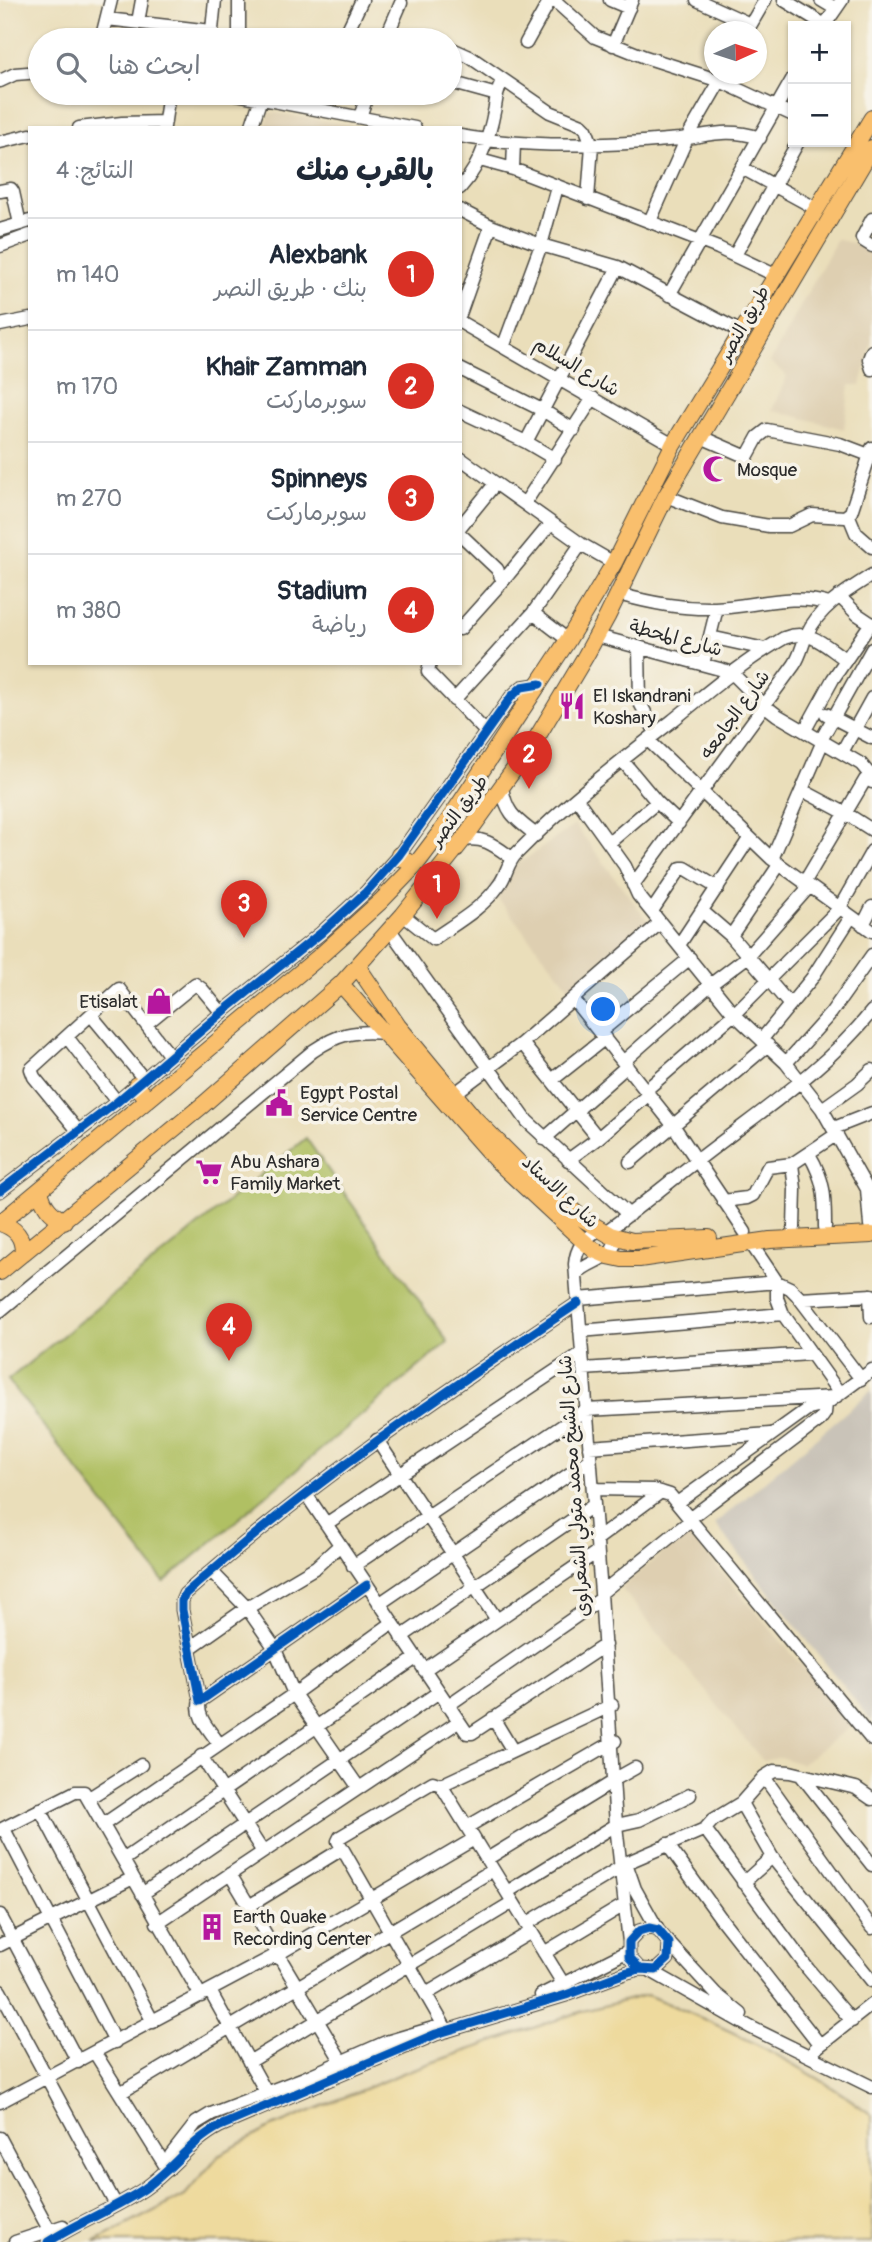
<!DOCTYPE html>
<html lang="ar">
<head>
<meta charset="utf-8">
<style>
	:root { --surface:#fff; --page:#f6f6f7; --text:#1f2937; --muted:#747a83; --line:#e0e1e3; --accent:#d93025 }
	body { margin:0; font-family:Pangolin,"Playpen Sans Arabic",sans-serif; background:var(--page); color:var(--text); direction:rtl }
	.controls { position:absolute; right:21px; top:21px; display:grid; overflow:hidden; border-radius:0px; box-shadow:0 2px 5px #0004 }
	.controls button { width:63px; height:63px; display:grid; place-items:center; padding:0; border:0; border-bottom:2px solid var(--line); background:var(--surface); color:var(--text); font:35px sans-serif }
	.compass { position:absolute; left:704px; top:21px; width:63px; height:63px; border-radius:50%; background:var(--surface); box-shadow:0 2px 5px #0004; rotate:87deg }
	.you { position:absolute; left:604px; top:1010px; width:24px; height:24px; margin:-18px; border:5px solid #fff; border-radius:50%; background:#1a73e8; box-shadow:0 0 0 10px #1a73e833 }
	.badge { display:grid; place-items:center; width:46px; height:46px; border-radius:50%; background:var(--accent); color:#fff; font-size:23px; font-weight:700 }
	.pin { position:absolute; translate:-50% -58px; filter:drop-shadow(0 2px 4px #0008) }
	.pin::after { content:''; position:absolute; top:37px; width:24px; height:21px; background:inherit; clip-path:polygon(0 0,100% 0,50% 100%) }
	.list { margin:0; padding:0; list-style:none }
	h2 { display:flex; justify-content:space-between; align-items:center; height:91px; margin:0; padding:0 28px; font-size:30px }
	h2 small { font-size:23px; font-weight:400; color:var(--muted) }
	.list li { display:grid; grid-template-columns:46px 1fr auto; gap:21px; align-items:center; box-sizing:border-box; height:112px; padding:0 28px; border-top:2px solid var(--line) }
	.list b { display:block; font-size:26px; white-space:nowrap }
	.list p { margin:0; font-size:23px; white-space:nowrap; color:var(--muted) }
	.list em { font-size:23px; font-style:normal; color:var(--muted) }
	.icon { flex:none; width:38px; height:38px; fill:none; stroke:currentColor; stroke-width:2; stroke-linecap:round; stroke-linejoin:round }
	.map { position:relative; flex:none; width:872px; height:2242px; overflow:hidden; direction:ltr }
	.search { position:absolute; background:var(--surface); box-shadow:0 2px 5px #0004; left:28px; top:28px; width:434px; height:77px; display:flex; align-items:center; gap:18px; box-sizing:border-box; padding:0 24px; border-radius:38px; color:var(--muted); font-size:26px }
	.panel { position:absolute; background:var(--surface); box-shadow:0 2px 5px #0004; left:28px; top:126px; width:434px; height:539px; border-radius:0px; direction:rtl }
	.map>svg:first-child { display:block }
	.built { fill:#decfb1 }
	.industrial { fill:#c9c3b8 }
	.green { fill:#b0c063; stroke:#6e7647; stroke-width:2 }
	.sand { fill:#eeda9e; stroke:#8c8264; stroke-width:2 }
	.lines { fill:none; stroke-linecap:round; stroke-linejoin:round }
	.minor-casing { stroke:#484640; stroke-width:15 }
	.major-casing { stroke:#484640; stroke-width:18 }
	.minor { stroke:#fff; stroke-width:12 }
	.major { stroke:#f9bf6d; stroke-width:16 }
	.cycleway-casing { stroke:#f7f3e8; stroke-width:13 }
	.cycleway { stroke:#0057b8; stroke-width:9 }
	.labels { text-anchor:middle; stroke-width:7; stroke-linejoin:round; paint-order:stroke }
	.street-label { font-size:19px; fill:#2b2b2b; stroke:#f7f3e8 }
	.poi-label { font-size:19px; fill:#2b2b2b; stroke:#f7f3e8; text-anchor:start }
</style>
</head>
<body>
<div class="map">
<svg width="872" height="2242" viewBox="0 0 872 2242">
	<rect width="100%" height="100%" fill="#f7f3e8"/>
	<filter id="ink" filterUnits="userSpaceOnUse"><feTurbulence type="fractalNoise" baseFrequency=".0143" numOctaves="2"/><feDisplacementMap in="SourceGraphic" scale="14" xChannelSelector="R" yChannelSelector="G"/><feConvolveMatrix kernelMatrix="1 2 1 2 8 2 1 2 1" color-interpolation-filters="sRGB"/></filter>
	<filter id="wash" filterUnits="userSpaceOnUse"><feTurbulence type="fractalNoise" baseFrequency=".00686" numOctaves="4" result="noise"/><feDisplacementMap in="SourceGraphic" scale="28" xChannelSelector="R" yChannelSelector="G"/><feGaussianBlur stdDeviation="1.57" result="paint"/><feColorMatrix in="noise" values="0 0 0 0 0 0 0 0 0 0 0 0 0 0 0 0 0 1.4 0 .05"/><feComposite in="paint" operator="in"/></filter>
	<g filter="url(#wash)">
		<rect width="100%" height="100%" fill="#eadeba"/>
		<path class="built" d="M270 112 340 123 365 128H265Z
			M837 239 872 249V340L861 385H850L844 429 772 410 787 376 770 362Z
			M575 825 648 921 569 987 487 885Z
			M687 1532 853 1725 801 1764 780 1757 763 1761 621 1588Z"/>
		<path class="industrial" d="M872 1390V1722L715 1524Z"/>
		<path class="green" d="M306 1138 448 1342 164 1582 8 1380Z"/>
		<path class="sand" d="M647 1995C726 2027 804 2064 872 2115V2242H94L185 2195 220 2154 272 2127 413 2069 583 2011Z"/>
	</g>
	<g filter="url(#ink)">
		<g class="lines">
			<defs>
				<path id="minor" d="M239 0V40
					M554 0 595 37 645 57 720 81 793 115
					M610 0 629 8
					M697 0 750 24
					M784 0 825 25
					M821 0 836 9
					M107 19 211 31
					M138 22 142 0
					M824 26 842 0
					M747 31 765 0
					M101 40 111 0
					M211 40 215 0
					M343 40 362 0
					M385 40 401 3
					M526 43 550 0
					M613 45 632 0
					M450 48 470 57 502 79
					M0 81 15 74 40 72
					M450 82 497 95C492 128 483 163 460 188
					M231 93 415 128
					M497 95 502 79 550 112 582 125 586 129 592 145 588 199
					M360 117 368 93
					M164 127 169 93
					M79 128 122 123 165 122
					M251 128 261 98
					M460 136C520 147 583 146 643 142 655 141 668 140 680 139 711 135 728 128 760 138
					M0 142 30 135
					M514 143 513 169 718 248 777 276
					M480 160 513 169
					M742 168 817 209
					M0 191 11 189 13 192 20 224
					M460 210 491 226 541 245 618 267
					M872 219 862 238 864 241 872 246
					M650 221 687 138 724 74
					M0 230 30 221
					M0 246 30 235
					M735 255 798 142
					M669 295 793 78
					M460 314 491 226
					M460 322 673 445
					M0 325 30 319
					M504 345 541 245 557 187
					M872 351 869 359 872 369
					M460 369 544 411 574 430
					M460 411 526 442
					M701 437 747 457 758 437 767 430 840 444 869 455
					M460 458 581 544 614 563
					M555 459 526 442 618 267 741 332
					M666 496 722 518 769 526H789L812 515 845 517 851 512 872 448
					M525 503 593 398
					M849 516 856 533 872 547
					M460 527 495 484
					M460 534 497 569 503 581 460 629
					M503 581 551 523
					M618 594C651 603 681 609 715 608 752 607 793 592 829 604
					M839 596 857 614 872 624
					M533 613 568 640
					M597 636 727 671 736 677 764 705 777 715 861 764 870 775 872 782
					M710 637 765 649
					M639 647 640 703 656 733
					M430 663 428 672 486 732
					M703 664 717 608
					M454 700 533 613 581 544
					M826 714 872 738
					M805 730 833 679 871 623
					M648 740 772 859 872 931
					M821 740 872 649
					M842 752 872 698
					M622 760 657 802 679 823
					M502 787C506 814 516 819 536 835
					M802 790 847 814 872 830
					M577 799 625 866 638 895 734 1014 786 1063 822 1109 867 1189 870 1225
					M463 840C484 836 495 846 512 858
					M610 842 657 802
					M772 859 823 741
					M804 883 865 780 872 774
					M633 885 794 665C801 655 802 645 807 634 820 606 847 591 872 575
					M652 911 681 868H685L718 888
					M702 911 731 936 790 1005
					M403 915 433 939C456 923 483 908 499 885 507 875 507 862 517 853 564 805 619 762 672 721 708 692 744 661 784 638 810 628 824 645 845 659
					M863 925 872 907
					M390 930 527 1121 629 1215
					M731 936 779 865
					M679 945 749 839
					M573 999 673 1125 745 1232
					M91 1015 144 1079
					M146 1024 195 984 202 989 222 1013
					M600 1032 690 958
					M67 1037 117 1102
					M762 1039 812 978 851 917
					M522 1043 598 1138
					M624 1061 710 985 747 957 809 887
					M786 1063 831 1013 872 955
					M552 1080 605 1038
					M646 1090 734 1014 839 909 872 851
					M454 1094 522 1043 660 923
					M822 1109 857 1084 872 1070
					M834 1128 872 1113
					M79 1132 34 1077 31 1069 119 989 170 1056
					M544 1139 627 1066
					M809 1154C825 1181 825 1196 825 1227
					M568 1160 598 1138 649 1094
					M630 1162 768 1045
					M792 1164 795 1189 794 1228
					M0 1191 117 1102 224 1011 321 933 366 892 399 855 511 697 522 687 540 684
					M723 1201 747 1198 753 1195 768 1167 792 1164 837 1134
					M599 1230C585 1237 576 1248 575 1264L601 1593 616 1825 629 1942
					M605 1232C637 1210 666 1184 698 1160 759 1112 823 1072 872 1011
					M750 1242 777 1282V1298L783 1314 840 1394
					M576 1274C590 1259 614 1261 616 1237
					M870 1295 871 1317
					M578 1299 777 1282 790 1288 797 1295 861 1379
					M800 1299 872 1295
					M0 1311 313 1051C338 1034 354 1030 385 1033
					M580 1331 783 1314
					M583 1369 810 1354
					M377 1440 497 1620
					M589 1447 770 1434
					M593 1489 654 1490 670 1495 872 1740
					M306 1494 467 1733H472L605 1645
					M677 1503 809 1408 826 1404 872 1370
					M689 1519 820 1420 825 1413 826 1404
					M326 1524 582 1353
					M596 1540 661 1492
					M353 1566 586 1410 835 1397
					M211 1571 247 1608 274 1647 294 1694 359 1788
					M367 1585 200 1701 182 1610V1601L185 1594C307 1485 442 1394 578 1303
					M601 1593 690 1521
					M379 1604 590 1460
					M401 1637 594 1505
					M190 1648 247 1608 316 1567 340 1545
					M424 1670 597 1552
					M200 1701C195 1717 211 1731 219 1744
					M447 1706 601 1599
					M493 1718 513 1751
					M201 1756 263 1852
					M801 1775 872 1865
					M764 1777 872 1928
					M617 1778 635 1768
					M441 1785 612 1705
					M89 1798 141 1765
					M741 1803 772 1857 872 1981
					M40 1809 153 2022
					M104 1824 294 1694 392 1623
					M621 1824 639 1820 690 1795
					M467 1827 615 1741
					M4 1829 115 2042
					M705 1829 808 1969 852 2021
					M0 1830 75 1792H84L201 1996
					M667 1844 722 1920 820 2045
					M487 1859 613 1782
					M123 1860 416 1658
					M626 1863 705 1829 713 1820 741 1803 764 1777 774 1771 790 1772 856 1788 872 1799
					M627 1866 635 1889 658 1930
					M230 1874 342 2062
					M743 1883 772 1857
					M507 1892 616 1825
					M142 1894 439 1692
					M249 1906 342 1849
					M0 1915 78 2062
					M157 1923 458 1722
					M526 1924 621 1867
					M669 1943 716 1994 741 2014
					M0 1945 133 1878
					M544 1953 624 1905
					M651 1971 750 2027 872 2087
					M0 1991 116 2205
					M210 1991 266 2092
					M426 1994 531 1932
					M541 1995 628 1951
					M447 2031 338 1841 340 1837 433 1782 441 1785 564 1985
					M815 2049 872 2004
					M95 2053 168 2170
					M249 2062 513 1902
					M120 2093 493 1870
					M0 2102 278 1954 474 1839
					M0 2138 53 2237
					M171 2155 196 2123 211 2114 304 2078 386 2042 440 2026
					M15 2242 63 2226
					M48 2242C79 2222 114 2209 144 2189 172 2170 189 2142 220 2126L436 2034 566 1995 628 1972 640 1969 656 1970 668 1959 669 1943 658 1930 649 1928 639 1931 629 1942V1957L640 1969"/>
				<path id="major" d="M399 855 414 867
					M358 967 398 1026 475 1119 539 1183 583 1219 610 1235 632 1241 709 1238
					M341 984 495 1159 581 1239 594 1250 608 1256 622 1259H639L770 1240 872 1235
					M136 1085 148 1099
					M40 1190C43 1205 50 1214 64 1221
					M0 1223 320 956 381 901 414 867 445 826 568 640 614 563 673 445 872 118
					M0 1223C16 1228 23 1237 23 1253
					M0 1272 204 1104 341 984 403 915 463 840 536 739 585 657 607 617 666 496 872 148"/>
			</defs>
			<use href="#minor" class="minor-casing"/>
			<use href="#major" class="major-casing"/>
			<use href="#minor" class="minor"/>
			<use href="#major" class="major"/>
			<defs>
				<path id="cycleway" d="M0 1191 117 1102 224 1011 321 933 366 892 399 855 511 697 522 687 540 684
					M367 1585 200 1701 182 1610V1601L185 1594C307 1485 442 1394 578 1303
					M48 2242C79 2222 114 2209 144 2189 172 2170 189 2142 220 2126L436 2034 566 1995 628 1972 640 1969 656 1970 668 1959 669 1943 658 1930 649 1928 639 1931 629 1942V1957L640 1969"/>
			</defs>
			<use href="#cycleway" class="cycleway-casing"/>
			<use href="#cycleway" class="cycleway"/>
		</g>
	</g>
	<defs>
		<symbol id="mosque-bare" viewBox="-9 -9 18 18"><path d="M3.5-4.9A6 6 0 1 0 3.5 4.9A5 5 0 1 1 3.5-4.9Z" fill="#b5179e" stroke="#f7f3e8" stroke-width="2.5" paint-order="stroke"/></symbol>
		<symbol id="restaurant-bare" viewBox="-9 -9 18 18"><path d="M-5-6h1v4h1v-4h1v4h1v-4h1v5L-1.5 .5V6h-2V.5L-5-1ZM5-6V6H3V1.5H1.5Q1.5-4 5-6Z" fill="#b5179e" stroke="#f7f3e8" stroke-width="2.5" paint-order="stroke"/></symbol>
		<symbol id="shop-bare" viewBox="-9 -9 18 18"><path d="M-5-2.5h2.3a2.7 3.5 0 0 1 5.4 0H5L5.5 6h-11ZM-1.5-2.5h3a1.5 2.3 0 0 0-3 0Z" fill="#b5179e" stroke="#f7f3e8" stroke-width="2.5" paint-order="stroke"/></symbol>
		<symbol id="civic-bare" viewBox="-9 -9 18 18"><path d="M-.6-6.5H3V-4.5H.6V-3L4-1V1h2V6H-6V1h2V-1L-.6-3ZM-1.2 2.5V6h2.4V2.5Z" fill="#b5179e" stroke="#f7f3e8" stroke-width="2.5" paint-order="stroke"/></symbol>
		<symbol id="supermarket-bare" viewBox="-9 -9 18 18"><path d="M-6-5.5h2.5l.6 2H6L4.5 2H-2.5L-4.4-4H-6ZM-1.5 3.2a1.3 1.3 0 1 0 .1 0ZM3 3.2a1.3 1.3 0 1 0 .1 0Z" fill="#b5179e" stroke="#f7f3e8" stroke-width="2.5" paint-order="stroke"/></symbol>
		<symbol id="building-bare" viewBox="-9 -9 18 18"><path d="M-4-6H4V6H1V3H-1V6H-4ZM-2.5-4.3h1.7v1.8h-1.7ZM.8-4.3h1.7v1.8H.8ZM-2.5-1h1.7V.8h-1.7ZM.8-1h1.7V.8H.8Z" fill="#b5179e" stroke="#f7f3e8" stroke-width="2.5" paint-order="stroke"/></symbol>
	</defs>
	<g fill-rule="evenodd">
		<use href="#mosque-bare" x="697" y="450" width="38" height="38"/>
		<use href="#restaurant-bare" x="553" y="687" width="38" height="38"/>
		<use href="#shop-bare" x="140" y="982" width="38" height="38"/>
		<use href="#civic-bare" x="260" y="1084" width="38" height="38"/>
		<use href="#supermarket-bare" x="190" y="1153" width="38" height="38"/>
		<use href="#building-bare" x="193" y="1908" width="38" height="38"/>
	</g>
	<g class="labels">
		<g class="street-label">
			<text transform="translate(743 323) rotate(-60)" y="7">طريق النصر</text>
			<text transform="translate(577 366) rotate(31)" y="7">شارع السلام</text>
			<text transform="translate(676 637) rotate(15)" y="7">شارع المحطة</text>
			<text transform="translate(734 714) rotate(-54)" y="7">شارع الجامعه</text>
			<text transform="translate(458 810) rotate(-53)" y="7">طريق النصر</text>
			<text transform="translate(561 1191) rotate(43)" y="7">شارع الاستاد</text>
			<text transform="translate(573 1486) rotate(-94)" y="7">شارع الشيخ محمد متولي الشعراوى</text>
		</g>
		<g class="poi-label">
			<text x="737" y="476">Mosque</text>
			<text x="593" y="702">El Iskandrani<tspan x="593" dy="22">Koshary</tspan></text>
			<text x="138" y="1008" text-anchor="end">Etisalat</text>
			<text x="300" y="1099">Egypt Postal<tspan x="300" dy="22">Service Centre</tspan></text>
			<text x="230" y="1168">Abu Ashara<tspan x="230" dy="22">Family Market</tspan></text>
			<text x="233" y="1923">Earth Quake<tspan x="233" dy="22">Recording Center</tspan></text>
		</g>
	</g>
</svg>
<div class="controls">
<button>+</button>
<button>−</button>
</div>
<svg class="compass" viewBox="-18 -18 36 36"><path d="M0-13l5 13h-10z" fill="#e53935"/><path d="M0 13l5-13h-10z" fill="#747a83"/></svg>
<div class="you"></div>
<div class="pin badge" style="left:437px;top:919px">1</div>
<div class="pin badge" style="left:529px;top:789px">2</div>
<div class="pin badge" style="left:244px;top:938px">3</div>
<div class="pin badge" style="left:229px;top:1361px">4</div>
<div class="search"><svg class="icon" aria-label="search" viewBox="0 0 24 24"><circle cx="10" cy="10" r="6"/><path d="M15 15l6 6"/></svg>ابحث هنا</div>
<section class="panel">
<h2>بالقرب منك<small>النتائج: 4</small></h2>
<ul class="list">
<li><span class="badge">1</span><div><b>Alexbank</b><p>بنك · طريق النصر</p></div><em>140 m</em></li>
<li><span class="badge">2</span><div><b>Khair Zamman</b><p>سوبرماركت</p></div><em>170 m</em></li>
<li><span class="badge">3</span><div><b>Spinneys</b><p>سوبرماركت</p></div><em>270 m</em></li>
<li><span class="badge">4</span><div><b>Stadium</b><p>رياضة</p></div><em>380 m</em></li>
</ul>
</section>
</div>
</body>
</html>
